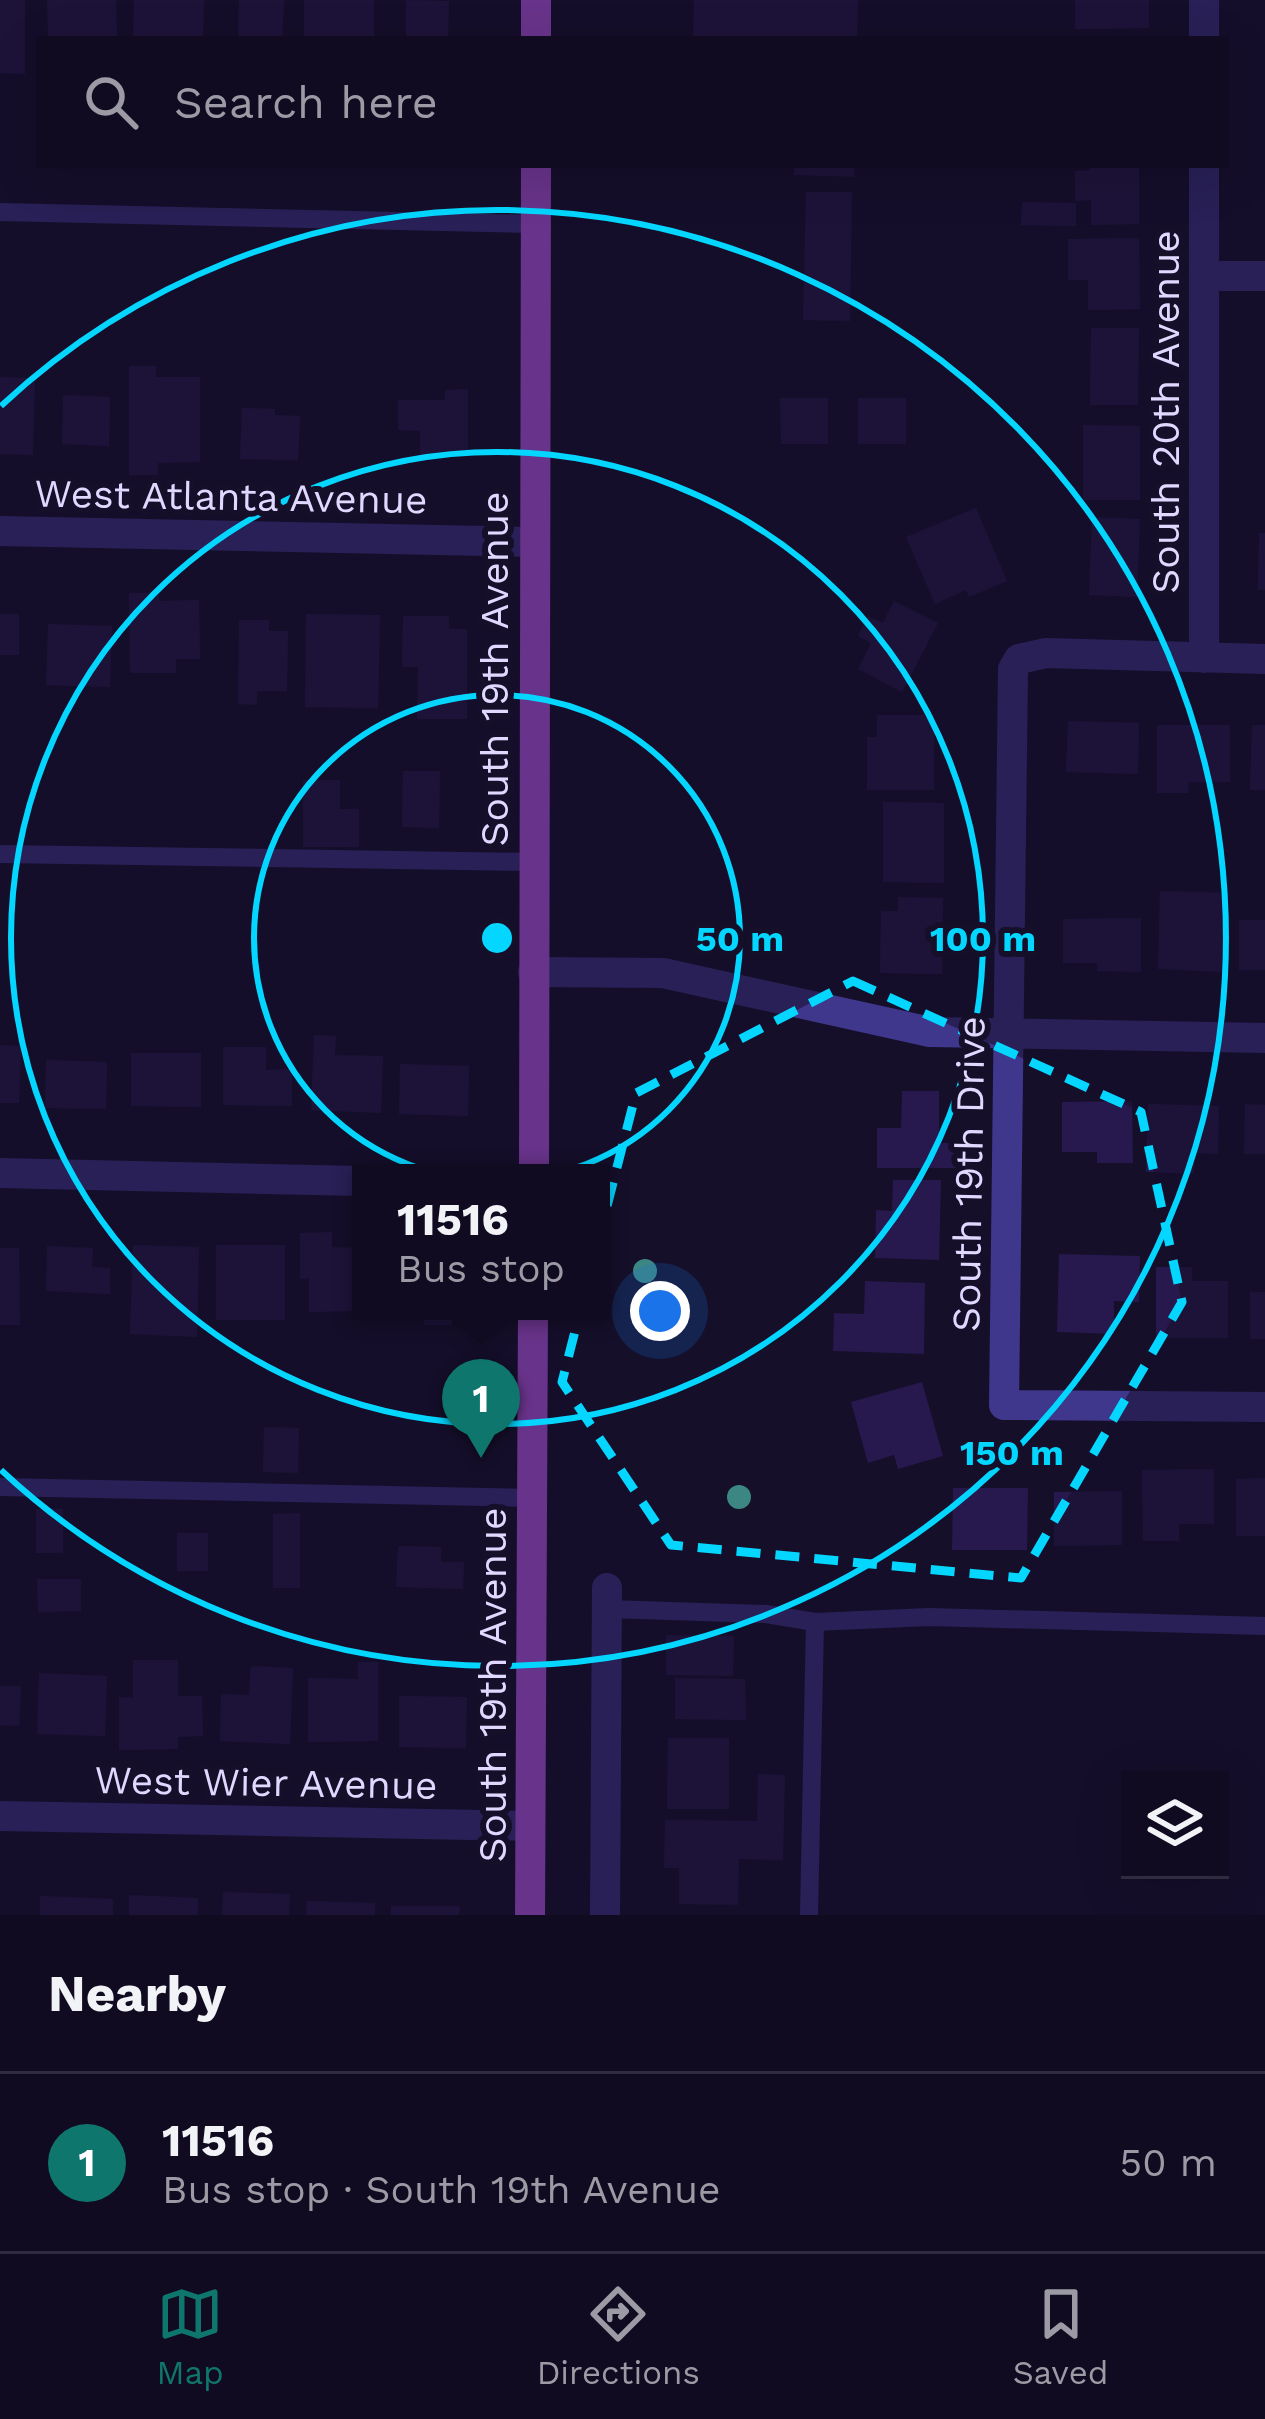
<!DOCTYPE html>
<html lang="en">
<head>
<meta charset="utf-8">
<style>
	:root { --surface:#100b20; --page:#191429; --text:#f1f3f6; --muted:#9c9ba5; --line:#302b3e; --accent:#0f766e }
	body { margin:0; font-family:"Work Sans",sans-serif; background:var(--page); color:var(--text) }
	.controls { position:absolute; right:36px; bottom:36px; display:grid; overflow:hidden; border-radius:0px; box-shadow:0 12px 48px #0002 }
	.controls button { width:108px; height:108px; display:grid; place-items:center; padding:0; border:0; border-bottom:3px solid var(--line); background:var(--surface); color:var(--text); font:60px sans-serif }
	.you { position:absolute; left:660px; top:1311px; width:42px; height:42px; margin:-30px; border:9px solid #fff; border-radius:50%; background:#1a73e8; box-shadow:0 0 0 18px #1a73e833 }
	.badge { display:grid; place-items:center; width:78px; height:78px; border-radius:50%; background:var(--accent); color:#fff; font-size:39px; font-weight:700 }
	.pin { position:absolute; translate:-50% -99px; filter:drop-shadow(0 3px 6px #0008) }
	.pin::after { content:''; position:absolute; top:63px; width:42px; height:36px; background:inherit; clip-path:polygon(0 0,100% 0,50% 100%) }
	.popup { position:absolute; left:352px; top:1164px; width:258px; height:156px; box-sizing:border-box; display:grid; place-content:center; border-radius:0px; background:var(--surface); filter:drop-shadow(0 3px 9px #0005); font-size:39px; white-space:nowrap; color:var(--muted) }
	.popup b { font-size:45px; color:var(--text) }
	.popup::after { content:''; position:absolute; left:50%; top:100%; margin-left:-24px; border:24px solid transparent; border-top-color:var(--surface) }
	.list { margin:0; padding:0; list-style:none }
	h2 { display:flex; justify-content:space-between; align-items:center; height:156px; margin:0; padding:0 48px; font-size:51px }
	h2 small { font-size:39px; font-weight:400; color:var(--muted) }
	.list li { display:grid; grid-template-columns:78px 1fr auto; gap:36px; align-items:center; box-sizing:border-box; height:180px; padding:0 48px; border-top:3px solid var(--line) }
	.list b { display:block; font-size:45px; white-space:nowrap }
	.list p { margin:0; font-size:39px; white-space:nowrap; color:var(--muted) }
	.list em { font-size:39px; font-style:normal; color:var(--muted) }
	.icon { flex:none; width:66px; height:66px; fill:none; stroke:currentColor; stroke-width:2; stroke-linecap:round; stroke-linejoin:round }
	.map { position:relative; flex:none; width:1265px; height:1915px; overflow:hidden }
	.search { position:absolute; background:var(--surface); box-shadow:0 12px 48px #0002; left:36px; right:36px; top:36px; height:132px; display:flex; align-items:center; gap:30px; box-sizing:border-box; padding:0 42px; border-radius:0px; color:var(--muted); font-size:45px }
	.sheet { height:336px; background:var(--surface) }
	nav { display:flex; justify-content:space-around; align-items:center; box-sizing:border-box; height:168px; border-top:3px solid var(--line); background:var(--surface); font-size:33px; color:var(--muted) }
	nav a { display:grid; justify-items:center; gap:6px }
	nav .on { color:var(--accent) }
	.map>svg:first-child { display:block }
	.building { fill:#27194d }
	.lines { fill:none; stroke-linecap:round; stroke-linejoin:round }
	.service { stroke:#3f378c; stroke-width:18 }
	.minor { stroke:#3f378c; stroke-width:30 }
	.primary { stroke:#cd5fff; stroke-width:30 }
	.tree { fill:#3c8684 }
	.marked { fill:none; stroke:#04d6ff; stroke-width:9; stroke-dasharray:24 15; stroke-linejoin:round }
	.ring { fill:none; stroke:#04d6ff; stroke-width:6 }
	.labels { text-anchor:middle; stroke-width:12; stroke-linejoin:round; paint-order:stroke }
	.street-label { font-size:39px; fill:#dfd8ff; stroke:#150f2a }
	.centre { fill:#04d6ff; stroke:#150f2a; stroke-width:6 }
	.ring-label { font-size:36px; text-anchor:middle; font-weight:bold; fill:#04d6ff; stroke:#150f2a; stroke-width:12; stroke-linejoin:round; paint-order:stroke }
</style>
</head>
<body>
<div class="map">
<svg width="1265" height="1915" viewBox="0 0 1265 1915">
	<rect width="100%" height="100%" fill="#150f2a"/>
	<path class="building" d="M0 0H25V74L0 73Z
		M47 0H116L117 39 48 37Z
		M134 0H204L203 38 133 39Z
		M239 0H284L282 39H238Z
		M304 0H374V39H304Z
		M406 0 449 1 448 39H406Z
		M694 0H858L857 39H693Z
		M1075 0H1149V28L1075 29Z
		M794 165H855L854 177 794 175Z
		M1090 165H1139V224L1091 225V200L1075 201V171L1090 170Z
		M806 192H852L850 321 803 320Z
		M1022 202 1076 203V226L1021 225Z
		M1139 238 1140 309 1088 310V280H1068V239Z
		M1091 328H1139L1138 405H1090Z
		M129 366H156V377H200V462L158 463V475H129Z
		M0 377 35 378 33 455 0 454Z
		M468 389V456H420V431L398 430V400H445V390Z
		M63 395 110 397 109 446 62 444Z
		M780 398H828V444H781Z
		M858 398H906V444H858Z
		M242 408 275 409V415L300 416 298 460 240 459Z
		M1083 425 1140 426V500H1083Z
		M976 508 1007 581 969 597 966 590 935 604 906 537Z
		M1092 517 1140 519 1137 597 1089 595Z
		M1259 533H1265V590H1258Z
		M129 593H159V601L199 600 200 659H176V673H130Z
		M894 601 938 623 902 692 858 669 871 643 858 636 868 616 883 623Z
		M0 614H19V655H0Z
		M306 614 380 615 378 708 305 707Z
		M403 616H449V629H467V719H417L418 667H402Z
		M239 620H269V631H288L287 691H257V705L238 704Z
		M48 624 112 626 110 687 46 685Z
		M877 715H934V790H867V737H877Z
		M1068 721 1139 723 1138 774 1066 772Z
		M1157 725H1230V782H1189L1188 793H1157Z
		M1252 725H1265V790H1250Z
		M403 771H440L439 828 402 827Z
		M303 780H340V809H359V847H303Z
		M883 802 944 803V883L883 882Z
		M1160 891 1228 893 1225 972 1158 969Z
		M898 897 943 898 942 974 880 973 881 911H898Z
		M1141 918V972L1097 971V963H1063V919Z
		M1239 920H1265V970H1239Z
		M314 1035 336 1036 335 1055 383 1056 381 1113 311 1110Z
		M0 1045 21 1046 19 1103H0Z
		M223 1047H266V1070L292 1069V1106L223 1105Z
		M131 1053H201V1107L131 1106Z
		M46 1060 107 1062 106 1109 45 1108Z
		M400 1064 469 1066 468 1116 399 1114Z
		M902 1091H939V1143H961V1168H877V1128H901Z
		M1132 1101 1133 1163H1097V1152H1062V1102Z
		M1148 1104 1219 1106 1218 1154 1195 1153 1194 1174 1146 1172Z
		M1245 1104 1265 1105V1154H1244Z
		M893 1180H941L939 1260 875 1258 876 1210 892 1211Z
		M332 1232V1247L361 1248V1297H352V1311L309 1312V1278L300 1279V1233Z
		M133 1245 199 1247 197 1337 130 1334Z
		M216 1245H285V1320H216Z
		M47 1246 93 1248 92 1267 110 1268V1294L46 1291Z
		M0 1248H19L20 1325H0Z
		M1059 1254 1140 1256 1139 1302 1114 1301V1334L1057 1332Z
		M1156 1267H1192V1281H1228V1338H1156Z
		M865 1281 925 1283 924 1354 833 1351 834 1313 864 1314Z
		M1250 1292H1265V1339H1250Z
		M424 1311H452V1325H424Z
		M922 1382 943 1456 898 1469 894 1455 868 1463 851 1402Z
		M264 1427 299 1428 298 1473 263 1472Z
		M1214 1469V1524H1179V1541H1143L1142 1470Z
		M1265 1478V1536H1236V1479Z
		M953 1488H1028L1027 1550H952Z
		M1122 1491V1545L1054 1546V1492Z
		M36 1509H63V1553H36Z
		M300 1513V1588H273V1514Z
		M177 1533H208V1571H177Z
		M398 1546 441 1547V1562H464L463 1589 396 1587Z
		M37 1579H81V1611L38 1612Z
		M666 1635 734 1636 733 1676 666 1675Z
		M133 1660H178V1696H202L203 1736 178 1737V1749L119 1750V1697L133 1698Z
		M358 1662H378V1741L308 1742V1678L358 1679Z
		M251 1666 293 1668 290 1744 220 1741 221 1694 249 1695Z
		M39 1673 107 1676 105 1736 37 1734Z
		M675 1678 745 1679 746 1720 675 1719Z
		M0 1686H21L19 1726 0 1725Z
		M399 1696 467 1697 466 1748 399 1747Z
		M668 1738H729V1809H667Z
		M758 1774 785 1775 783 1860 739 1859 738 1905 679 1904V1868H664L665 1820 757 1821Z
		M223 1892 290 1894 289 1915H222Z
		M129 1895 198 1898V1915H129Z
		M40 1896 113 1899V1915H40Z
		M307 1901 375 1903V1915H306Z
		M391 1906H460L459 1915H391Z"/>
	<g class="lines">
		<path class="service" d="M0 212 536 224
			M0 854 533 862
			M0 1487 533 1498
			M607 1609 766 1614 815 1622 809 1915
			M815 1622 929 1617 1265 1626"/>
		<path class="minor" d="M1204 0V39
			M1204 165V658
			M1204 276H1265
			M0 531 533 542
			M1265 659 1046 653 1019 659 1013 669 1004 1405 1265 1407
			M533 972 663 973 930 1032 1265 1038
			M0 1173 361 1181
			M0 1816 530 1826
			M605 1915 607 1588"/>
		<path class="primary" d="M536 39V0
			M534 1173 536 165
			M530 1915 533 1311"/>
	</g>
	<g class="tree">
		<circle cx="645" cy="1271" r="12"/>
		<circle cx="739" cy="1497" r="12"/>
	</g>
	<path d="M0 0H1265V1915H0ZM853 981 1141 1112 1182 1302 1021 1578 671 1545 562 1382 636 1093Z" fill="#150f2a" fill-opacity=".55" fill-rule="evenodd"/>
	<path class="marked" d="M853 981 1141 1112 1182 1302 1021 1578 671 1545 562 1382 636 1093Z"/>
	<g class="ring">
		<circle cx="497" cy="938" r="243"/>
		<circle cx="497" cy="938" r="486"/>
		<path d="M1 406A728 728 0 1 1 1 1470"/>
	</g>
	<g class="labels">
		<g class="street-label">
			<text transform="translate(1165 412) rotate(-90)" y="14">South 20th Avenue</text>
			<text transform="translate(231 496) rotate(1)" y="14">West Atlanta Avenue</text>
			<text transform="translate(494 669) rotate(-90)" y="14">South 19th Avenue</text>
			<text transform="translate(968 1174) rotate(-89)" y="14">South 19th Drive</text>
			<text transform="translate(492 1685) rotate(-90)" y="14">South 19th Avenue</text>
			<text transform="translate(266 1782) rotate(1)" y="14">West Wier Avenue</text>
		</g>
	</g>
	<circle cx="497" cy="938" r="18" class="centre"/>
	<g class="ring-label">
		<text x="740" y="951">50 m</text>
		<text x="983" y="951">100 m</text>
		<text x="1012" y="1465">150 m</text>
	</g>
</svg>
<div class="controls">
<button><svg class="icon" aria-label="layers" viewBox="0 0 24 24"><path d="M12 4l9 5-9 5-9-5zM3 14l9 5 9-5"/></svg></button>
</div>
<div class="you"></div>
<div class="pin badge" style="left:481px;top:1458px">1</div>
<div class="popup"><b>11516</b>Bus stop</div>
<div class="search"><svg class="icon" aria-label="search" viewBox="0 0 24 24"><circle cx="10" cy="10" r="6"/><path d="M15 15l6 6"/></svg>Search here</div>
</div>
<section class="sheet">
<h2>Nearby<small></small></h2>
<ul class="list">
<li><span class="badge">1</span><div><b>11516</b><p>Bus stop · South 19th Avenue</p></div><em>50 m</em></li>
</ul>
</section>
<nav>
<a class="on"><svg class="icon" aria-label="map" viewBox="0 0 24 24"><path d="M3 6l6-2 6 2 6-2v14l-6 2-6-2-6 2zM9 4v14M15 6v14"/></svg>Map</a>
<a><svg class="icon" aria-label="directions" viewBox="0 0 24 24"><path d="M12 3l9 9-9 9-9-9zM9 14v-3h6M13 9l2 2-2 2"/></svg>Directions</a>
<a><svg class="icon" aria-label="saved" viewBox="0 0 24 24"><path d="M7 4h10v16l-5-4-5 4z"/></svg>Saved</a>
</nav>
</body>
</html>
